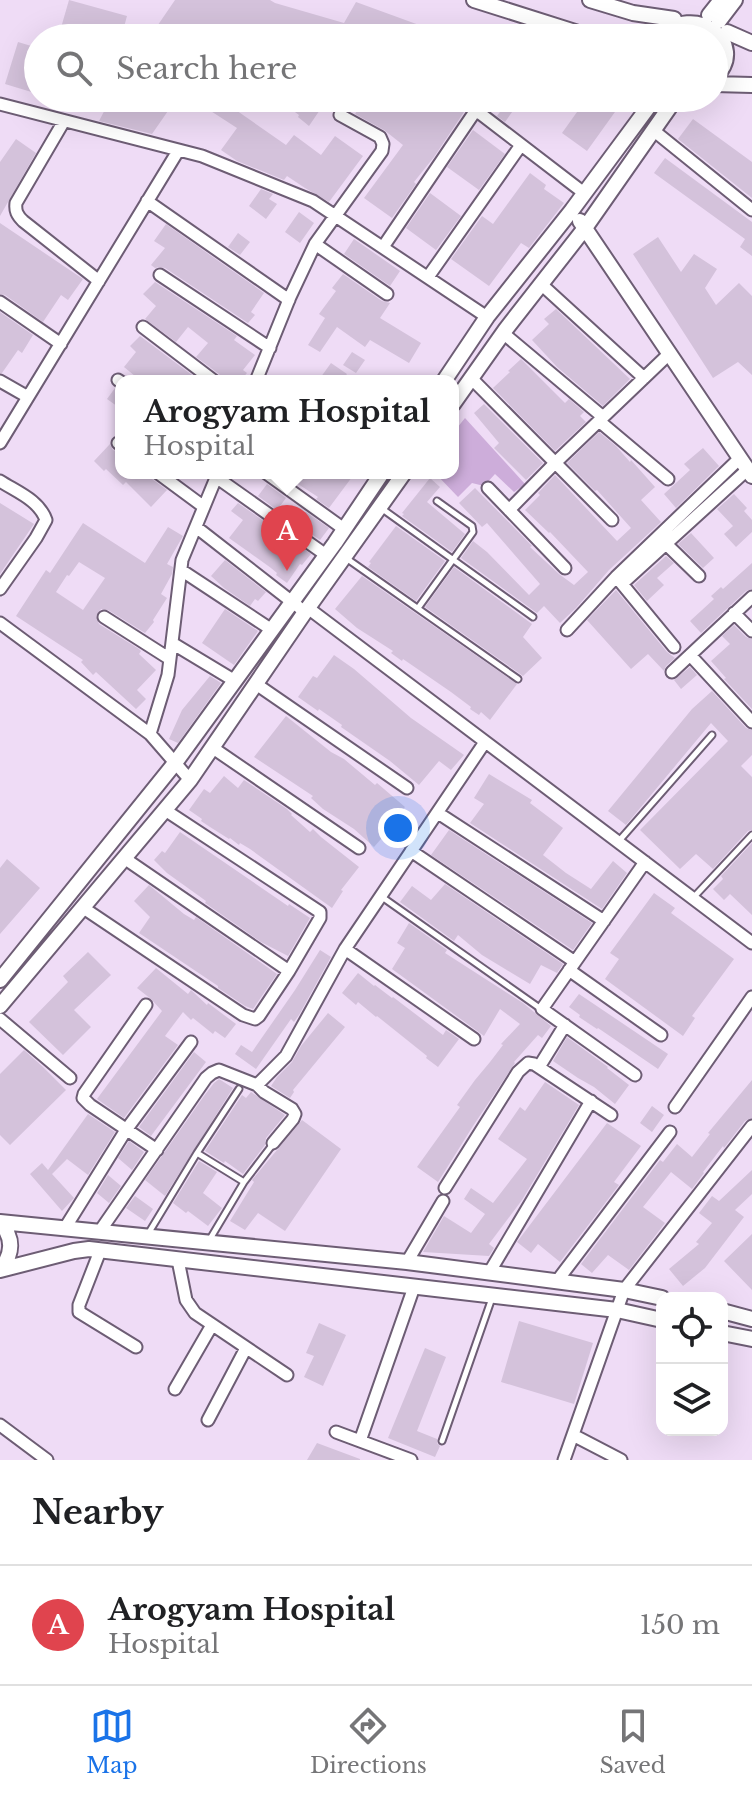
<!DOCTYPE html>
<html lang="en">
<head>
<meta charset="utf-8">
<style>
	:root { --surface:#fff; --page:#f2f2f2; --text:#202124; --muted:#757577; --line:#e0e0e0; --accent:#1a73e8 }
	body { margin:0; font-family:"Libre Baskerville",serif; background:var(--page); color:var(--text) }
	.controls { position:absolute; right:24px; bottom:24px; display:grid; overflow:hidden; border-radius:16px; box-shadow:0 8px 32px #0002 }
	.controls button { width:72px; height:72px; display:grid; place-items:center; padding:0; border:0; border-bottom:2px solid var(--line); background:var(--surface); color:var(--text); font:40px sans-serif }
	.you { position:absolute; left:398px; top:828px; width:28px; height:28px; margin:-20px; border:6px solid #fff; border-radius:50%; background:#1a73e8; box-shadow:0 0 0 12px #1a73e833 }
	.badge { display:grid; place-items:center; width:52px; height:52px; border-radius:50%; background:var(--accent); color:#fff; font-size:26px; font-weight:700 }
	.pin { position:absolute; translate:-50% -66px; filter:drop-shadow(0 2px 4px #0008) }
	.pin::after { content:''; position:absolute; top:42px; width:28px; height:24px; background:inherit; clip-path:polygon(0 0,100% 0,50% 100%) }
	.popup { position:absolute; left:115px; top:375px; width:344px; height:104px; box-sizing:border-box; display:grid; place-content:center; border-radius:16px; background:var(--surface); filter:drop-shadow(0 2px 6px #0005); font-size:26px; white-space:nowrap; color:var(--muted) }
	.popup b { font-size:30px; color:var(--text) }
	.popup::after { content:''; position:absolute; left:50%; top:100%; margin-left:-16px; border:16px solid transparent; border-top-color:var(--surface) }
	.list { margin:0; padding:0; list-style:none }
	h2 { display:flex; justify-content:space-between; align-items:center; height:104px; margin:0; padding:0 32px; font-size:34px }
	h2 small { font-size:26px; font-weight:400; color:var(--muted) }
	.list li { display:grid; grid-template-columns:52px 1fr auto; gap:24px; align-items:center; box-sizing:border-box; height:120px; padding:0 32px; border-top:2px solid var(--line) }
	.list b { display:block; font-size:30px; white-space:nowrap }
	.list p { margin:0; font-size:26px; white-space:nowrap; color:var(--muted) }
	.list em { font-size:26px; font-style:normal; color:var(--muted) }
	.icon { flex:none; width:44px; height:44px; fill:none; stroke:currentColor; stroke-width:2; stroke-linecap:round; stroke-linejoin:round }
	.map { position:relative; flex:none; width:752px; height:1460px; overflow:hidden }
	.search { position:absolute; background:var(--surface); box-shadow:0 8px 32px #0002; left:24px; right:24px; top:24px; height:88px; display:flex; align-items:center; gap:20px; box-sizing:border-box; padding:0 28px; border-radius:44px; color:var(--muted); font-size:30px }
	.sheet { height:224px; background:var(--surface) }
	nav { display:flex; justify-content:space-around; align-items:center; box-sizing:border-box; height:112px; border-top:2px solid var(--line); background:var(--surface); font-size:22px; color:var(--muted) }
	nav a { display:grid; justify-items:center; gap:4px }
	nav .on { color:var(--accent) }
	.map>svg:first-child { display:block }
	.green { fill:#cdadda }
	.building { fill:#d4c2db; fill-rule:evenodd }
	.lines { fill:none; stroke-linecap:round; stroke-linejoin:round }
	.lane-casing { stroke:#6d5d74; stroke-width:9 }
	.street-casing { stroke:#6d5d74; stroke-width:15 }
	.secondary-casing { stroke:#6d5d74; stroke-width:18 }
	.lane { stroke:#fff; stroke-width:5 }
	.street { stroke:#fff; stroke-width:11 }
	.secondary { stroke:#fff; stroke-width:14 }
</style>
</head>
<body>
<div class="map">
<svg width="752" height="1460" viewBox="0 0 752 1460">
	<rect width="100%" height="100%" fill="#efdcf6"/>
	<path class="green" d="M465 418 525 484 514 492 495 474 484 486 472 483 458 497 435 473H453V433Z"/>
	<path class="building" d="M69 0 127 16 121 38H58Z
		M175 0H270L275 3 344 23 356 2 452 37 189 38 178 30 172 38H149Z
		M496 26 513 38H487Z
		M18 42 38 48V94L5 84Z
		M111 98H177L152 134 99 121Z
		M208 98H241L233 108 286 145 294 135 321 155 335 136 363 156 329 202 305 188 287 176 284 180 237 161 221 150 237 128 203 106Z
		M276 98H328L309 126 298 117 299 115Z
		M366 98H452L454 104 464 112 434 157 414 182 416 184 392 218 364 198 403 145 384 130 355 114Z
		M510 98H522L505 122 497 116Z
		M587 98H625L587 151 562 133Z
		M693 119 752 162V198L678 139Z
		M473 130 505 154 479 190 447 167Z
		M16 139 36 153 0 216V162Z
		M665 158 752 222V256L740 247 745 239 654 173Z
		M530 173 546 185 544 189 564 203 529 248 521 243 489 286 451 259 482 216 493 224Z
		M261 189 273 194 269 199 277 204 266 219 249 206Z
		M430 193 461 216 436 250 406 228Z
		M299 212 314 223 300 243 285 232Z
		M0 223 83 279 68 300 61 295 43 322 5 295 0 294Z
		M166 224 264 293 251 312 255 315 248 323 165 268 160 267 155 268 151 265 165 248 154 241Z
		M238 233 250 242 240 255 228 247Z
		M658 237 681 272 694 254 717 269 705 288 716 305 739 283 752 296V375L738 362 713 378 633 254Z
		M354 239 400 271 390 286 344 254Z
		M343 274 382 301 390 303 380 318 421 343 409 363 370 340 365 347 337 327 320 352 308 345 325 318 319 314 336 291 332 288Z
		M155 282 237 336 234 340 255 355 243 370 247 373 240 381H222L219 374 196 357 208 343 188 327 176 342 145 319 156 306 143 294Z
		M556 309 630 379 603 406 557 367 532 340 549 324 544 319Z
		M0 312 33 335 22 353 18 350 2 373H0Z
		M140 336 200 381H141L124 367 136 352 130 346Z
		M352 352 365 360 356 373 343 365Z
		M521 359 565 403 569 399 584 412 580 416 586 422 555 451 493 388 510 372 508 371Z
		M331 363 347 374 342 381H318Z
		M115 388 121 390V409L107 399Z
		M484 404 543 463 526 480 494 448 499 443 474 413Z
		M599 432 616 446 630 462 631 460 655 487 641 500 661 522 609 570 576 608 560 623 544 606 537 613 461 558 473 541 487 552 529 595 540 584 487 523 482 527 459 503 475 488 532 546 530 547 559 574 574 585 588 572 550 532 549 533 525 510 540 495 538 493 555 475 617 541 631 528 597 490 595 491 567 463Z
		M110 444 113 450 121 453V473H150L152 479 167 490 151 507 126 482 123 485 106 469 104 471 94 461Z
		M703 448 719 466 676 508 664 494 690 470 684 464Z
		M281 473H355L329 508 316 499 318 497Z
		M430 478 440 487 427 502 465 534 452 552 402 516 404 514 402 513Z
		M267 484 286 498 277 510 258 496Z
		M734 494 747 508 744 511 752 520V532L736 547 724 534 733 526 717 509Z
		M0 503 34 524 0 574Z
		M238 503 311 554 302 565 300 564 287 583 276 575 277 573 271 568 229 538 243 520 231 511Z
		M306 512 329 528 320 540 297 524Z
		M83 523 145 563 168 527 183 536 167 564 173 567 172 574 161 594 167 598 153 620 154 622 145 633 108 610 101 609 96 616 99 624 139 649 141 651 139 654 156 670 137 690 146 699 136 709 96 672 93 675 81 662 83 660 16 616 46 570 50 573ZM79 562 105 578 83 610 56 592 67 575 69 576Z
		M396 526 445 561 416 601 368 567 371 563 369 562Z
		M691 533 714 558 703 568 678 544Z
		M666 556 674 563 657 578 664 585 647 601 634 585Z
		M225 560 266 592 258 601 255 599 250 606 224 588 211 576Z
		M752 563V589L746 591 701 633 690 621 714 599 711 596 721 587 723 589Z
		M454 567 532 624 523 637 542 658 523 676 425 607Z
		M362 576 517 684 490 720 481 712 479 715 470 709 471 707 451 692 403 659 402 661 391 653 393 651 357 628 335 609Z
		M616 590 667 652 675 658 666 666 664 671 648 654 631 669 587 620Z
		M225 609 258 631 234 665 202 643Z
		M734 625 746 637 752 639V709L724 679 726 678 711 661 730 644 722 636Z
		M334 655 354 669 411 718 464 755 451 770 439 761 419 785 390 761 341 727 342 725 319 709 318 711 298 697 313 676 317 678Z
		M690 667 697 675 681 689 674 680Z
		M210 676 221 683 178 743 169 739 182 710Z
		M712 691 746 728 752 730V755L741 766 752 777V830L748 831 713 869 696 854 680 869 640 830 728 741 711 723 626 825 608 811 692 709Z
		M286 716 331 752 344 759 375 785 377 783 405 807 385 829 388 831 374 847 354 829 323 809 311 798 313 796 254 757Z
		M489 774 532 800 530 803 563 828 543 855 566 873 591 889 613 861 627 873 602 909 470 823 484 804 474 798Z
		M224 776 238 788 244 780 287 809 292 814 291 815 310 832 313 829 321 837 359 867 341 890 343 891 332 908 250 849 240 843 239 845 230 838 229 839 210 827 201 821 202 819 189 810 204 789 210 793Z
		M449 830 592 923 573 950 431 855Z
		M180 832 288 906 289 904 310 918 288 956 261 942 205 903 206 901 167 873 154 860 162 851 165 853Z
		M752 843V915L730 894 724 900 713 889 723 879 721 876Z
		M7 859 40 888 0 934V868Z
		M445 884 563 964 557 973 541 965 530 984 482 955 458 935 454 941 400 902 412 886 431 900Z
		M149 885 184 914 194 920 196 917 277 974 253 1009 245 1006 218 988V986L139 933 150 917 134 901Z
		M654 893 675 908 671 913 734 959 692 1016 695 1018 683 1036 605 979 619 959 610 953Z
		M409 923 447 950 445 953 523 1003 551 1026 542 1038 538 1035 514 1062 515 1063 473 1126 438 1182 417 1167 460 1107 457 1105 475 1080 490 1062 503 1045 501 1044 520 1024 500 1009 484 1036 392 969 405 948 397 943Z
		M320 950 331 957 299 1015 294 1022 291 1019 256 1069 235 1054 241 1045 252 1052 295 990Z
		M88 952 111 975 74 1010 91 1027 63 1055 29 1022 68 982 63 976Z
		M156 968 188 994 191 990 207 1005 208 1003 236 1024 225 1038 215 1031 213 1034 193 1018 191 1020 183 1012 165 1036 178 1045 124 1118 97 1099 162 1011 151 999 137 988Z
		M358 973 374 986 375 985 392 998 393 997 443 1035 446 1030 459 1039 438 1067 426 1058 427 1056 377 1016 376 1017 358 1002 356 1005 342 993Z
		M579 994 668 1054 658 1069 598 1028 597 1029 579 1017 580 1015 569 1007Z
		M328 1013 345 1027 293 1090 294 1092 290 1098 271 1086 277 1077 292 1062 301 1046Z
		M567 1037 608 1067 607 1068 629 1085 615 1104 594 1087 578 1078 553 1061Z
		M24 1050 43 1067 66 1090 10 1145 0 1135V1074Z
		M194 1052 206 1062 151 1136 139 1127Z
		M219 1079 233 1088 165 1196 145 1180 204 1096 214 1083Z
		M752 1080V1118L745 1121 724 1148 723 1146 703 1172 704 1173 692 1189 671 1172 643 1207 665 1223 629 1270 608 1255 592 1273 581 1264 660 1160 663 1162 677 1144 692 1157 710 1134 708 1133Z
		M545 1082 579 1105 522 1200 489 1244 494 1248 489 1256 423 1252 444 1216 471 1233 485 1214 464 1199 471 1188 493 1203 527 1159 498 1139 520 1107 525 1111Z
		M251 1092 285 1115 266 1138 265 1145 243 1174 225 1161 224 1163 205 1151 242 1095 246 1098Z
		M652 1106 664 1115 652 1132 640 1123Z
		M88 1114 115 1132 88 1175 67 1159 52 1174 74 1198 62 1211 30 1174 42 1163 48 1170Z
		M302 1120 341 1149 285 1231 258 1213 245 1230 230 1221 254 1182 252 1180Z
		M607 1123 641 1146 614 1182 619 1185 560 1262 538 1244 531 1253 517 1242Z
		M129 1141 144 1152 132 1170 118 1158Z
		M199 1161 217 1172 203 1193 222 1208 208 1226 188 1211 186 1213 173 1203Z
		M752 1170V1194L735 1210 744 1217 705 1268 683 1286 669 1269 699 1244 696 1242 712 1223 699 1213 712 1196 719 1201Z
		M108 1175 121 1186 109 1203 97 1193Z
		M135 1196 153 1209 145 1221 126 1208Z
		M752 1234V1290L724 1261Z
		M519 1321 593 1343 574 1404 501 1382Z
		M319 1323 346 1335 323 1386 304 1377 314 1356 306 1353Z
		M425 1348 446 1357 417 1431 437 1439V1443L440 1446 435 1457 388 1438Z
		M317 1443 360 1459V1460H307Z"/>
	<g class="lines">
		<defs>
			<path id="lane" d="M381 508 533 617
				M346 558 518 679
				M418 608 473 532 472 526 437 501
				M618 842 712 735
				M382 897 541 1009
				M693 898 752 835
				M197 1153 244 1182
				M148 1234 197 1153 239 1089
				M210 1239 244 1182 273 1144
				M442 1441 492 1298"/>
			<path id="street" d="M460 98 584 193
				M0 104 202 156 313 201 487 317
				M64 121 16 203C15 211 17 215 23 221L99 281
				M653 130 752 210
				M147 201 289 300
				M315 244 387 294
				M383 247 476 110
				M160 275 270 348
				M428 277 521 145
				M541 284 644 378
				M0 302 61 344
				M143 327 214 381
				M503 333 603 417
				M471 378 612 520
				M118 380 121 382
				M0 381 28 397
				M256 381 290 297 315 244 382 151 383 144 380 137 340 115
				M599 421 668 479
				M0 443 178 151
				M118 443 121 445
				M158 473 204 507
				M266 473 344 529
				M216 477 326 555
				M0 481C17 492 39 500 46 520L36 538 0 589
				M488 488 565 568
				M509 510 555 463 670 353
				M196 527 305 612
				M662 540 699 576
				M181 570 272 630
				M618 579 674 647
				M623 583 747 470
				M308 608 752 943
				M734 613 752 631
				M104 617 170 659
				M0 623 150 734 190 780
				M567 630 616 577 740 458
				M172 643 235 681
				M690 655 752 722
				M672 672 752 597
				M256 684 407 788
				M150 734 168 675 182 560 218 473
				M213 748 359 848
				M438 813 604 921
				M411 851 575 962
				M124 858 289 971
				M82 907 243 1015 255 1019 259 1016 289 971 320 918V912L165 810
				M345 949 474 1039
				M569 970 661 1035
				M146 1005 84 1094 83 1098 90 1105 157 1150
				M0 1019 70 1078
				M539 1067 565 1025
				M635 1075 542 1009 645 862
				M257 1085 264 1092 292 1109 295 1114 293 1119 273 1143
				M675 1107 752 997
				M445 1188 518 1072 528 1063 534 1064 611 1115
				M65 1228 126 1130 191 1042
				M100 1231 206 1078 212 1073 219 1070 257 1085 286 1056 345 949 485 742
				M100 1251 79 1305V1312L136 1347
				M178 1260 186 1300 195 1313 287 1375
				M407 1262 443 1201
				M489 1273 591 1101
				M557 1281 670 1132
				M175 1389 212 1325
				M208 1420 246 1348
				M0 1425 47 1460
				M336 1432 411 1460
				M573 1435 621 1460
				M360 1441 414 1287
				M564 1460 624 1290 752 1126"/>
			<path id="secondary" d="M474 0 594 38
				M590 0 633 13 674 19
				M709 15 721 0
				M719 21 735 0
				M727 32 752 43
				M661 38C691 0 752 43 714 78
				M714 84 752 85
				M580 221 752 476
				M444 381 487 317 572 210 655 98
				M453 404 506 329 585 228 676 98
				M0 980 175 763 335 543 382 473
				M0 1006 190 780 305 612 404 473
				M0 1222 407 1262 624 1290 662 1298
				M0 1222C14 1238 13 1254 0 1270
				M0 1270 74 1251 89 1249 617 1310 662 1320
				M722 1311 752 1319
				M722 1333 752 1339"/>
		</defs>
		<use href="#lane" class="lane-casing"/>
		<use href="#street" class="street-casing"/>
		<use href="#secondary" class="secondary-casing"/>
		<use href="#lane" class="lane"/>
		<use href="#street" class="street"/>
		<use href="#secondary" class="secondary"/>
	</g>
</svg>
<div class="controls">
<button><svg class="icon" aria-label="locate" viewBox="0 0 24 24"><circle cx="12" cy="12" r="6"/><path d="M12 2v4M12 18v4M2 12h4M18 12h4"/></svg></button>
<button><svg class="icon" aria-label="layers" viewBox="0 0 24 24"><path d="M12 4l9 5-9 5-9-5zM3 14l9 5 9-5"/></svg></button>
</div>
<div class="you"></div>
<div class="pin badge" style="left:287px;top:571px;background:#e0444e">A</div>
<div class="popup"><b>Arogyam Hospital</b>Hospital</div>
<div class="search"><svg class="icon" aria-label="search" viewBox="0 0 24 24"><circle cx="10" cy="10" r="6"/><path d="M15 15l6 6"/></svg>Search here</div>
</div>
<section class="sheet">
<h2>Nearby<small></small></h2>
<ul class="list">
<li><span class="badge" style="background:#e0444e">A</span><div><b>Arogyam Hospital</b><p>Hospital</p></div><em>150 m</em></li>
</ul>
</section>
<nav>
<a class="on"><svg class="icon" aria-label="map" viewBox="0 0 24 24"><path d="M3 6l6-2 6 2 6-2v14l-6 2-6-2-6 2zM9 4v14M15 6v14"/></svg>Map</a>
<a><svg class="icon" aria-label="directions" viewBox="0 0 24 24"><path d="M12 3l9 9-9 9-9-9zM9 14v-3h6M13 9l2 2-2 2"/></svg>Directions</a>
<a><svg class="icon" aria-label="saved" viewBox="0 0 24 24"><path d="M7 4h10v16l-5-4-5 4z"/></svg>Saved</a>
</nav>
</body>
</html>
